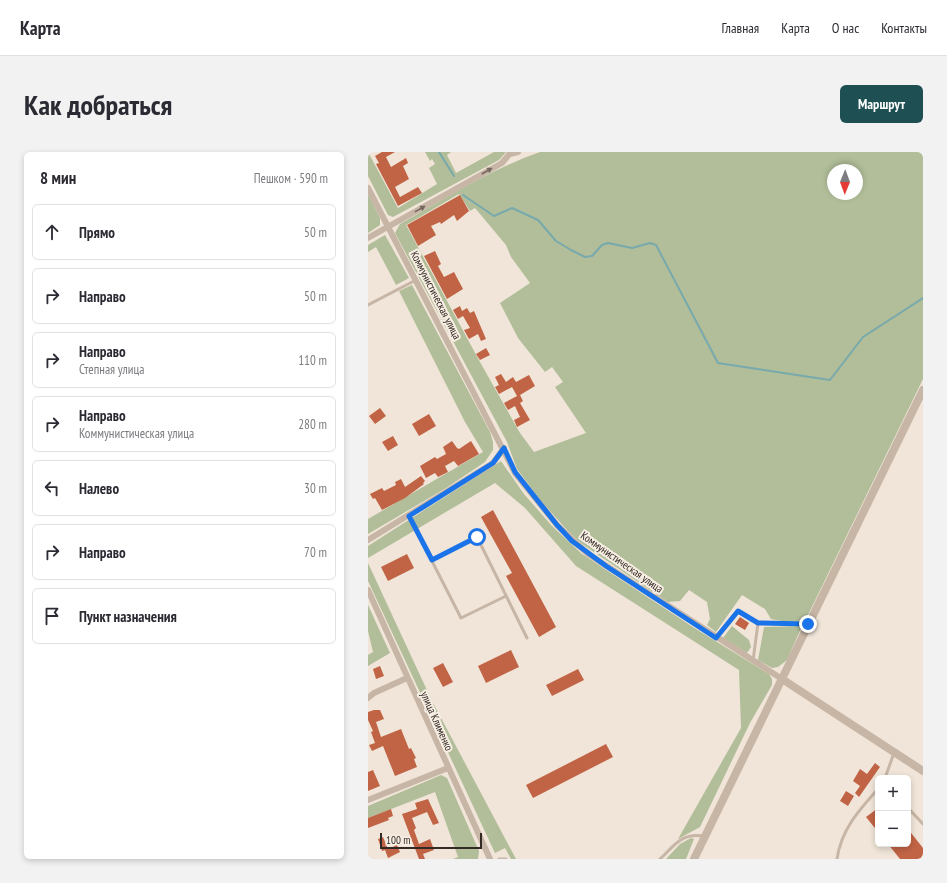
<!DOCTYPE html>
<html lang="ru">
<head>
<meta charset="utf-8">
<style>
	:root { --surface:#fff; --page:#f2f2f3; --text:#2b2b33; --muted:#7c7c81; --line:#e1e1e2; --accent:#1d4f53 }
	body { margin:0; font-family:"PT Sans Narrow",sans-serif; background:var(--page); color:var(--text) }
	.controls { position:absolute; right:12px; bottom:12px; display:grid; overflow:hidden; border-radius:6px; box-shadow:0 2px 6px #0003 }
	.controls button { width:36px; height:36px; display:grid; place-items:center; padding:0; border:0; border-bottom:1px solid var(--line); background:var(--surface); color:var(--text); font:20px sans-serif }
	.compass { position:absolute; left:459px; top:12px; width:36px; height:36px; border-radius:50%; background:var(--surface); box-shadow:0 2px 6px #0003; rotate:181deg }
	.scale { position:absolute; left:12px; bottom:10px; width:102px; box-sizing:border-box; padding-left:4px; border:2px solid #332a26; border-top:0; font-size:11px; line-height:14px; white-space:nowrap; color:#332a26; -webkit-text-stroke:3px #f8efe4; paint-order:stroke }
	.stop { position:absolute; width:12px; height:12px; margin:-9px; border:3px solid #1a73e8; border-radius:50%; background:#fff }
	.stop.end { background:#1a73e8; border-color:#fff; box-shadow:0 1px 4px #0008 }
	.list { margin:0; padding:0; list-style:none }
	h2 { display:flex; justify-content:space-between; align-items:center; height:52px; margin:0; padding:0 16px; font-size:17px }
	h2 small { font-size:13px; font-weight:400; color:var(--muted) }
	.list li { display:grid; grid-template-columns:26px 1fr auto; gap:12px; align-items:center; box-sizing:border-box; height:56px; margin:0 8px 8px; padding:0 8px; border:1px solid var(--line); border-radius:6px }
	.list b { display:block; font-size:15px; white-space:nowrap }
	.list p { margin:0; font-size:13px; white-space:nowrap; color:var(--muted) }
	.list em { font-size:13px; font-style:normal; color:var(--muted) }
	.icon { flex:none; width:22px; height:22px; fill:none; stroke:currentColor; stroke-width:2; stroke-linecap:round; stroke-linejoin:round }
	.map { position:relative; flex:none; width:555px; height:707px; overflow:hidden; border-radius:6px }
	header { display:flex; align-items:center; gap:24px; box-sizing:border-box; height:56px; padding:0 20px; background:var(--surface); border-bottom:1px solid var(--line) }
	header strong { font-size:19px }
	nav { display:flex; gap:22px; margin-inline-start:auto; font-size:14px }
	.intro { display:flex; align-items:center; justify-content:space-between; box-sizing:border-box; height:96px; padding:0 24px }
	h1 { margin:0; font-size:28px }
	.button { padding:10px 18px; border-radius:6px; background:var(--accent); color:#fff; font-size:14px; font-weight:700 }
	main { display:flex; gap:24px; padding:0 24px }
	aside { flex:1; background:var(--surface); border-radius:6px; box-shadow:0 2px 6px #0003 }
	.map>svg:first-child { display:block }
	.green { fill:#b1be99; fill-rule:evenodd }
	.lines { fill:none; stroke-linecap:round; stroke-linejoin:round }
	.stream { stroke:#78a9ac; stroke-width:2 }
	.building { fill:#c16445 }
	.service { stroke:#c7b5a5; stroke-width:3 }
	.minor { stroke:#c7b5a5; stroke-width:6 }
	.tertiary { stroke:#c7b5a5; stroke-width:8 }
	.oneway { fill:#76695f }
	.route { stroke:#1a73e8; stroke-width:5 }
	.labels { text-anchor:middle; stroke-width:4; stroke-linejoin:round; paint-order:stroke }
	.street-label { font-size:11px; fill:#332a26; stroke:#f8efe4 }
</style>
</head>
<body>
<header>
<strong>Карта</strong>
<nav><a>Главная</a><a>Карта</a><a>О нас</a><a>Контакты</a></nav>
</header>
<div class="intro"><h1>Как добраться</h1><a class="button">Маршрут</a></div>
<main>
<aside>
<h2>8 мин<small>Пешком · 590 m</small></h2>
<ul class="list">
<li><svg class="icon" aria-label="ahead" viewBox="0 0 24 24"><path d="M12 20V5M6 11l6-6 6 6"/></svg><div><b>Прямо</b></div><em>50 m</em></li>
<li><svg class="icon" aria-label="right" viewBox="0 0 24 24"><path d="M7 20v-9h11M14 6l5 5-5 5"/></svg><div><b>Направо</b></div><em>50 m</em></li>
<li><svg class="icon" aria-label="right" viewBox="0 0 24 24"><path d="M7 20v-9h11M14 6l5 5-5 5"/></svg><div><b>Направо</b><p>Степная улица</p></div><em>110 m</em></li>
<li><svg class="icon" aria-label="right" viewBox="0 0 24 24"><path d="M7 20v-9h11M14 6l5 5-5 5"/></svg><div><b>Направо</b><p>Коммунистическая улица</p></div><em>280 m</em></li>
<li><svg class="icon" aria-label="left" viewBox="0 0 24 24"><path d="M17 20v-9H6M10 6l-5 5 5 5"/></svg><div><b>Налево</b></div><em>30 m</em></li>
<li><svg class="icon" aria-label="right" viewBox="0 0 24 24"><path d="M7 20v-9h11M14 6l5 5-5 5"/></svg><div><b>Направо</b></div><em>70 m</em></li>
<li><svg class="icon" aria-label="arrive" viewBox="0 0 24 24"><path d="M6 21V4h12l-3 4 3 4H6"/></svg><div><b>Пункт назначения</b></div></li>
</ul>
</aside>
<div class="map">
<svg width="555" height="707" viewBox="0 0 555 707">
	<rect width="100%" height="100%" fill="#f0e5d8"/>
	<path class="green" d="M0 0 30 56 69 32 61 16 67 12 64 7 62 9 57 0H83L79 3 88 21 126 0H138L131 8 25 65 20 63 0 24Z
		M172 0H555V227L439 465C429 473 414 469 403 467L397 457 374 443 348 480 339 473 342 467 339 450 321 438 312 449 300 450 214 392 200 379 173 349 149 317 139 290 27 81 32 72C78 46 123 17 172 0ZM465 18H489V42H465ZM91 42 102 59 107 56 138 93 143 105 162 131 132 151 150 186 177 220 184 215 195 230 187 235 218 281 166 300 152 281 112 210 38 73Z
		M0 42 12 66V73L0 81Z
		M17 83 41 126 28 133 8 95 0 100V93Z
		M44 133 122 280 125 290V298L117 310 78 336 0 382V367L115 300 97 270 31 139Z
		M133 309 156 342 184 374 214 402 328 477 401 522 404 527V533L382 571 332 675 310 687 373 576 371 518 208 414 157 356 127 331 0 406V394Z
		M0 411 64 549 148 707H143L137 696 127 701 0 429Z
		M0 453 22 501 0 514V503L5 500 0 479Z
		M364 474 381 488 383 495 379 501 355 486Z
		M434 474 419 508 410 515 404 516 390 508 396 475Z
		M73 623 79 626 111 699 110 707H85L90 705 67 640 0 666V654Z
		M323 686 326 687 318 707H298L312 692Z"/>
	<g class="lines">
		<path class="stream" d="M71 0 86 24
			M95 43 126 64 144 56 170 68 188 89 203 98 217 105 224 104 234 93 240 91 264 96 282 91 288 93 350 211 462 228 495 185 555 146"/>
	</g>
	<path class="building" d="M14 0H27L18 5 23 15 38 6 40 11 35 14 41 27 27 35 32 45 50 35 54 41 30 54 8 12 11 11 7 4Z
		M92 43 101 59 89 69 86 63 73 72 72 70 63 74 68 83 50 94 39 73Z
		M67 99 73 112 70 114 76 125 86 120 95 137 79 147 56 104Z
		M92 154 94 159 99 156 102 161 106 159 118 187 113 189 110 182 101 187 96 178 102 176 95 164 90 167 85 158Z
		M118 196 122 203 112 208 108 202Z
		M133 222 138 230 145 225 148 230 161 223 167 234 152 243 155 249 152 251 162 268 149 275 146 268 152 265 147 254 140 258 136 251 149 244 144 235 131 242 127 235 131 233 127 225Z
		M12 256 18 264 7 272 1 264Z
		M61 262 68 274 51 284 44 272Z
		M25 284 30 293 20 299 14 290Z
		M84 289 89 296 91 297 103 289 111 302 90 314 86 309 77 314 80 320 70 325 67 321 58 326 52 314 67 305 69 307 78 302 75 295Z
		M53 324 57 329 55 331 56 332 37 346 14 358 7 346 5 347 2 342 14 336 16 339 28 333 27 330 33 327 37 335Z
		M125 358 188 475 171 485 138 424 144 421 113 365Z
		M39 402 46 416 20 429 13 415Z
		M372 465 381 471 377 478 367 472Z
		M143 498 151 515 118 531 110 514Z
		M75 511 85 530 75 535 65 516Z
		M12 514 16 524 8 527 5 517Z
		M210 517 216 528 184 544 178 533Z
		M6 558H12L16 567 8 570 13 585 33 577 41 597 43 596 48 606 46 607 49 615 27 624 15 594 4 599 1 593 7 591 3 580 5 579 0 568V560Z
		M238 592 245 605 165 646 158 633Z
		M507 611 512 615 491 645 487 641 492 634 485 629 492 617 499 622Z
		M5 618 12 634 0 639V620Z
		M478 639 486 644 480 654 472 649Z
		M60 647 71 671 65 673 59 660 44 666 48 676 46 678 51 692 62 687 66 698 55 702 57 707H51L34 662 49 657 47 651Z
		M510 656V680L498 665Z
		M23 657 25 664 20 666 21 668 0 676V666Z
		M540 677 555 696V707H532L520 692H540Z
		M15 685 20 697 29 693 32 700 20 706 17 698 14 699 10 687Z"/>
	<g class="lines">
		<path class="service" d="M0 153 48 128
			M41 364 93 466 138 444
			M64 408 109 385 159 486
			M348 486 370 459 390 471 439 472
			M385 509 390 471
			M517 626 526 601
			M540 656 555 672
			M131 707H138
			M292 707C307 693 313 681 335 684
			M469 707C473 678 491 658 510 637"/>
		<path class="minor" d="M142 2 150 0
			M0 36 147 321 189 373 220 402 414 527
			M0 86 134 11 143 0
			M0 388 125 311 136 296
			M0 438 122 707
			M0 546 6 541 39 526
			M0 648 80 616"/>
		<path class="tertiary" d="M414 527 555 619
			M326 707 555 238"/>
	</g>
	<defs><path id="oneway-solid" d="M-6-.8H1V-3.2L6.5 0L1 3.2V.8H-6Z"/></defs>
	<g class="oneway">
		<use href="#oneway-solid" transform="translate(119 19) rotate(-30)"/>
		<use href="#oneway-solid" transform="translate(52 57) rotate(-29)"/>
	</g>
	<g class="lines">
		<path class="route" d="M109 385 64 408 41 364 125 311 136 296 147 320 189 373 204 389 238 414 348 486 370 459 390 471 440 472"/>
	</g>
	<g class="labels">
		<g class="street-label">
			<text transform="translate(68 143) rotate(63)" y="4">Коммунистическая улица</text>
			<text transform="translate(254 410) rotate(35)" y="4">Коммунистическая улица</text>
			<text transform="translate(69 569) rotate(66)" y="4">улица Клименко</text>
		</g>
	</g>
</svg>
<div class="controls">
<button>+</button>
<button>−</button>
</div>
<svg class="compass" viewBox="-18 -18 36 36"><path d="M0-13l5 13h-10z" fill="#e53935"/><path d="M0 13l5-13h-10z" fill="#7c7c81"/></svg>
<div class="scale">100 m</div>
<div class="stop" style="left:109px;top:385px"></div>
<div class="stop end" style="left:440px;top:472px"></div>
</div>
</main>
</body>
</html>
